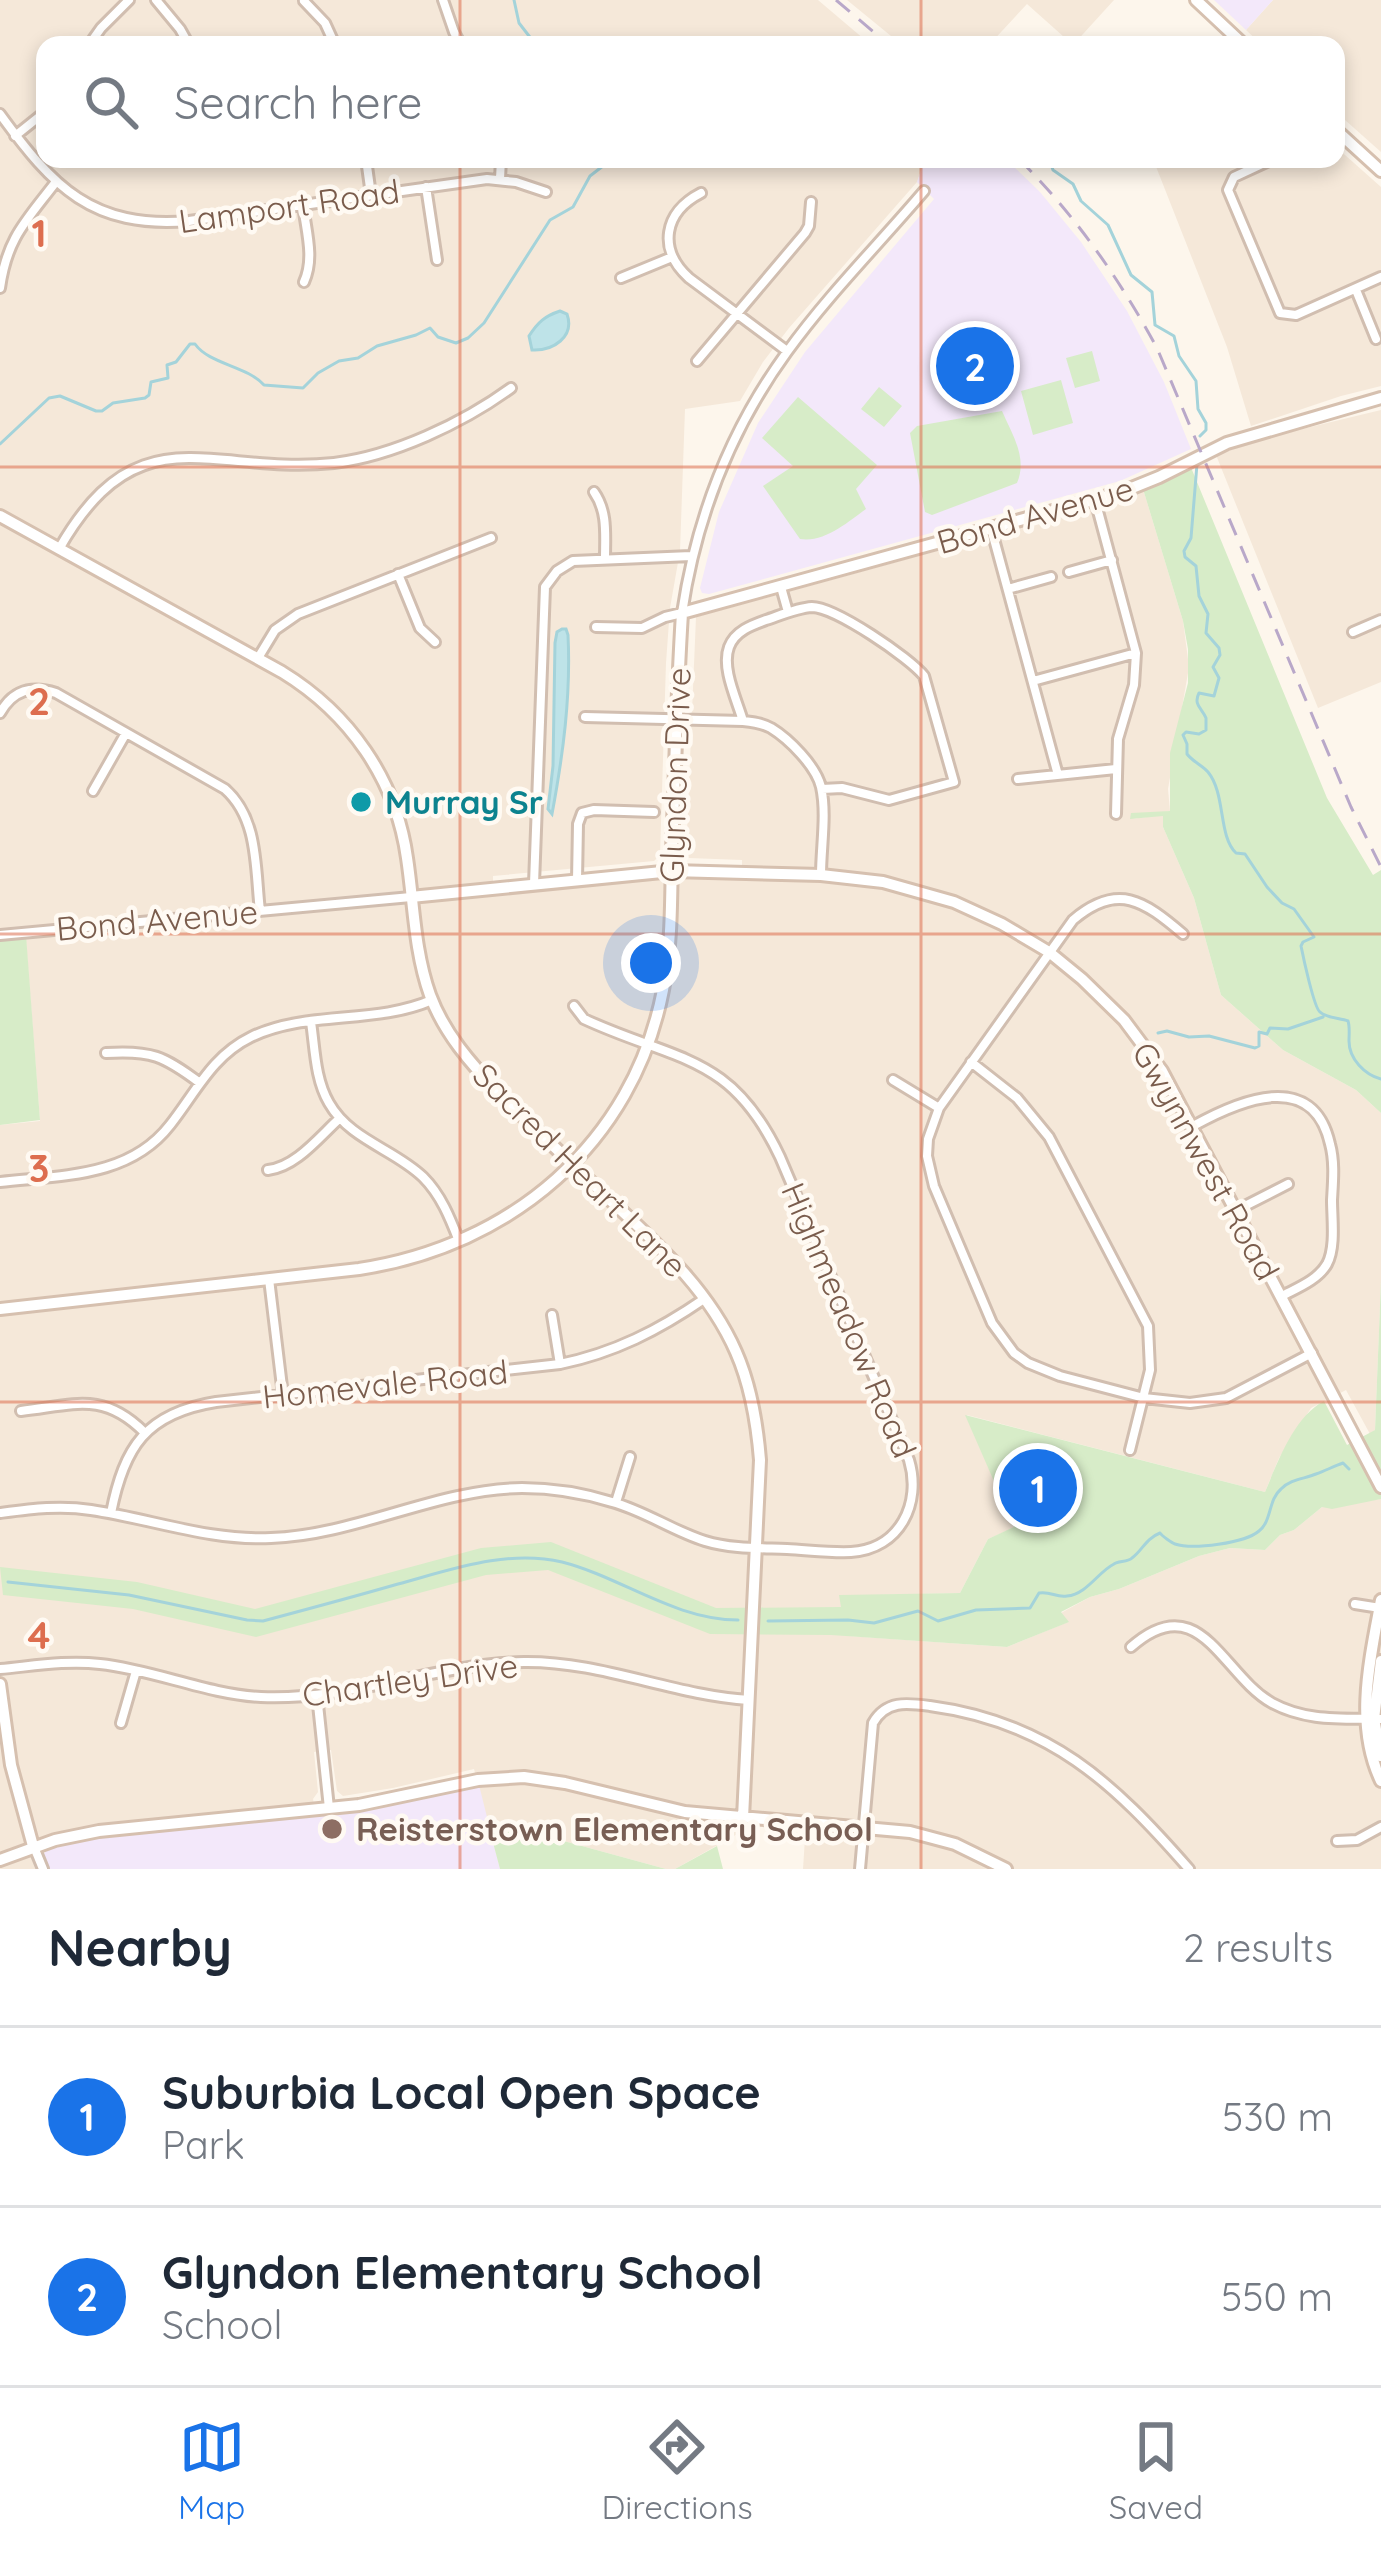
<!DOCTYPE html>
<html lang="en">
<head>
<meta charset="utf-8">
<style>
	:root { --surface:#fff; --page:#f6f6f7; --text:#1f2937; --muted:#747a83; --line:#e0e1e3; --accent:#1a73e8 }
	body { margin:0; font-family:Quicksand,sans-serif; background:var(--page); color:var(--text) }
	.you { position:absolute; left:651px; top:963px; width:42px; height:42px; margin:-30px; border:9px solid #fff; border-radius:50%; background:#1a73e8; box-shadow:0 0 0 18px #1a73e833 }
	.badge { display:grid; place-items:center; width:78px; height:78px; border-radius:50%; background:var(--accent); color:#fff; font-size:39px; font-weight:700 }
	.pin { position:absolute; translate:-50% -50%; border:6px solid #fff; box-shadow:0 3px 12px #0006 }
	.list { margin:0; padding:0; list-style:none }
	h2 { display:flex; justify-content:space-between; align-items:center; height:156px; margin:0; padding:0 48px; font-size:51px }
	h2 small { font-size:39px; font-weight:400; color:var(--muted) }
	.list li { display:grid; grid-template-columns:78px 1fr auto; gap:36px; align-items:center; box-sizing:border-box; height:180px; padding:0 48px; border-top:3px solid var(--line) }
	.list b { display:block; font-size:45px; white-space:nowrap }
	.list p { margin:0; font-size:39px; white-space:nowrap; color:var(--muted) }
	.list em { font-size:39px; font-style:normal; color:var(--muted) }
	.icon { flex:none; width:66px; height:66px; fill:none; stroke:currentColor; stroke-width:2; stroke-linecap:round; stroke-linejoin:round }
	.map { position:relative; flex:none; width:1381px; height:1869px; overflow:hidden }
	.search { position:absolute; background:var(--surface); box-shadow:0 6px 18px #0003; left:36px; right:36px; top:36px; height:132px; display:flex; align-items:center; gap:30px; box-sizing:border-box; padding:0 42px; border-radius:24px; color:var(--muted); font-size:45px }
	.sheet { height:516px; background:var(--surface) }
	nav { display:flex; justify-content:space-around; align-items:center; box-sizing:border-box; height:168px; border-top:3px solid var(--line); background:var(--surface); font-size:33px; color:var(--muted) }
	nav a { display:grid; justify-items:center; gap:6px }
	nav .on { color:var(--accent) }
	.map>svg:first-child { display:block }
	.residential { fill:#f5e8d9 }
	.education { fill:#f3e8fa }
	.green { fill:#d7ecc8 }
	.water { fill:#bee3e8; stroke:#a4d3da; stroke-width:3 }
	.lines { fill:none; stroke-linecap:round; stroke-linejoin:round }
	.stream { stroke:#a4d3da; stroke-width:3 }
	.street-casing { stroke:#d1beb0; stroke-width:14 }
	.secondary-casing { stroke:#d6c0af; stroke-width:16 }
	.street { stroke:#fff; stroke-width:8 }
	.secondary { stroke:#fff; stroke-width:10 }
	.rail { stroke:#b9a8c9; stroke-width:3; stroke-dasharray:18 12; stroke-linecap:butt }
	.grid { fill:none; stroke:#dd6e4f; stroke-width:3; stroke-opacity:0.55 }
	.culture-dot { fill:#0f9aa8; stroke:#fffaf3; stroke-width:4.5 }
	.education-dot { fill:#8d6e63; stroke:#fffaf3; stroke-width:4.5 }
	.labels { text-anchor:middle; stroke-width:9; stroke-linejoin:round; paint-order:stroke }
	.street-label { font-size:33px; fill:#7a5c4c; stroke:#fffaf3 }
	.culture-label { font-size:33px; font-weight:bold; fill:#0d838f; stroke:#fffaf3; text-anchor:start }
	.education-label { font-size:33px; font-weight:bold; fill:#785e54; stroke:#fffaf3; text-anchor:start }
	.grid-label { font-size:39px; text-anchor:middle; font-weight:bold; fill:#dd6e4f; stroke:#fffaf3; stroke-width:9; stroke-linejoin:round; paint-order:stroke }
</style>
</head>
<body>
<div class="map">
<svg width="1381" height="1869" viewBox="0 0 1381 1869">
	<rect width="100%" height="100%" fill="#fdf6ec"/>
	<path class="residential" d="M0 0H818L871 45H45V159H925L917 182 789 328 763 362 740 401 685 409 680 551 670 608 666 663 660 855 654 861 493 876V887L742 872V860L689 858 686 855 696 617 940 550 1143 489 1183 621 1189 667 1168 789 1170 811 1131 819 1163 815V827L1194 898 1221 995 1283 1050 1356 1090 1381 1113V1280L1375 1430 1370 1434 1346 1390 1311 1408 1279 1458 1265 1492 967 1415 1014 1528 988 1539 960 1593 840 1596 849 1636 1007 1647 1068 1622 1061 1613 1090 1597 1119 1589 1199 1556 1230 1548 1265 1550 1280 1535 1294 1530 1322 1507 1381 1499V1869H803L806 1823 764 1819 675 1869H666L487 1820 474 1769 393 1788 343 1796 337 1791 331 1750 314 1752 318 1792 313 1799 315 1810 93 1832 35 1846 43 1869H0V1125L40 1121 25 929 0 931Z
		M847 0H1114L1073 45 1027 4 989 45H902Z
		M1273 0H1381V152L1336 112V45H1262L1246 30Z
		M1336 147 1381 187V386L1341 396 1251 426 1227 347 1153 159H1336Z
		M1381 410V682L1318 708 1216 455 1269 437Z"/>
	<path class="education" d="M1214 0H1273L1246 30Z
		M925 159H1006L1040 192 1081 242 1127 311 1164 382 1191 449 1120 481 709 594 702 593 700 588 719 512 758 423 805 352 934 199 917 182Z
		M479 1785 500 1869H50L44 1854 47 1847 90 1838 356 1811 410 1802Z"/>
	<path class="green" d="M1092 351 1100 381 1075 388 1066 358Z
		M1061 380 1073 423 1033 435 1021 391Z
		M879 387 902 406 884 427 861 409Z
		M798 397 877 465 856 489 866 509C848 522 824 543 800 539L763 486 793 466 762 438Z
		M1002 411C1012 434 1028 458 1017 483L932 515 925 512 910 433 917 426Z
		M1190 465 1327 798 1373 875 1381 870V1113L1356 1090 1283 1050 1221 995 1194 898 1163 827V816L1130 819 1131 813 1170 811V753L1188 683V649L1183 621 1143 489Z
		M26 935 40 1120 0 1125V937Z
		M1381 1280V1499L1332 1509 1322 1507 1294 1530 1280 1535 1265 1550 1230 1548 1199 1556 1119 1589 1090 1597 1061 1612 1069 1622 1007 1647 831 1635 710 1634 548 1570 486 1575 256 1637 133 1609 3 1595 0 1567 137 1582 255 1609 481 1548 551 1542 716 1608 841 1607 839 1595 960 1593 988 1539 1014 1527 965 1415 1265 1492C1278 1461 1294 1417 1324 1401L1347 1445 1375 1430Z
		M487 1820 666 1869H500Z
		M717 1846 723 1869H675Z"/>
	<path class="water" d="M560 311 567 314C575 337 553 351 532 350L529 336C538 322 545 316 560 311Z
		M562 629H566L568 635C571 696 563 755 552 814L548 809 553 766 555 643 557 632Z"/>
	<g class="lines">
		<path class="stream" d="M514 0 519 23 536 45
			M1049 159 1053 170 1073 184 1081 201 1108 225 1131 275 1152 292 1155 325 1174 336 1179 356 1196 381 1198 409 1206 423V430L1200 436
			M0 444 49 398 60 396 96 411H102L113 403 145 398 149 395 151 382 168 378 167 365 176 362 190 344H195C209 364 247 366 264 385L303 388 318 373 339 361 358 358 377 346 416 335 430 328 438 337 456 343 468 338 484 323 550 220 573 207 590 176 612 159
			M1197 464 1191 538 1184 551 1185 557 1196 566 1199 596 1208 614 1206 633 1219 648 1220 655 1213 667 1219 678 1214 696 1199 693C1193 705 1202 708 1206 718V730L1199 734 1186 732 1183 735 1187 744V754C1193 762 1202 765 1208 772 1226 794 1218 836 1236 853L1245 854 1267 887 1282 903 1294 909 1314 937 1303 942 1301 946C1303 956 1314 1008 1320 1012 1326 1018 1340 1018 1348 1021 1350 1027 1349 1034 1349 1041 1349 1059 1365 1075 1381 1079
			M1158 1033 1167 1031 1189 1037 1209 1036 1255 1048 1259 1046V1032L1267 1034 1270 1028 1288 1029 1323 1017
			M8 1582 129 1595 247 1620 263 1621C308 1609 353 1597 398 1584 450 1570 507 1549 562 1562 621 1577 675 1620 738 1620
			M768 1621 848 1620 874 1623 918 1611 938 1621 976 1610 1030 1608 1039 1593C1051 1591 1056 1598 1067 1596 1087 1594 1098 1572 1114 1564 1118 1561 1128 1562 1132 1558 1143 1550 1145 1539 1160 1533 1162 1536 1172 1543 1175 1544 1193 1550 1245 1543 1259 1531 1272 1521 1268 1500 1281 1489 1291 1479 1304 1479 1316 1474 1325 1471 1334 1466 1343 1463L1349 1469"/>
		<defs>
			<path id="street" d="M156 0 180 29 189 45
				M443 0 454 32 461 45
				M304 1 325 23 335 45
				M89 45 101 28 129 0
				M0 114C53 187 92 229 189 221L487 179 516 182 546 192
				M15 136 45 112
				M366 159 371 195
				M1273 159 1234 177 1228 190 1280 313 1296 315 1381 277
				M500 179 501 159
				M426 187 437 260
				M701 193C664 212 657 249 689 278L787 351
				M303 205C306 231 315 258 304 282
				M621 278 672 257
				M0 288C7 238 26 221 55 183
				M1356 290 1376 339
				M697 361 805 233 809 226 811 202
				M594 492C608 512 605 535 605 559
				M1095 500 1136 653 1134 685 1118 739 1116 814
				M991 528 1058 775
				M59 549C139 409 211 476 334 463 393 456 463 423 511 388
				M1069 572 1112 560
				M398 574 420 628 435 642
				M781 587 788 612
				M1008 589 1051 577
				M596 627 642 628 665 617 682 613C696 519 731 429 787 352 828 295 879 244 924 191
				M1353 632 1381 620
				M258 658 275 630 298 614 491 538
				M1033 681 1136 653
				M0 713C13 690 31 685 56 693L225 789C259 819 255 869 260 911
				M585 717 743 721C753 722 762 723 771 728 789 739 816 766 821 787 827 814 821 847 821 875
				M743 721C737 700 721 668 729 647 735 631 752 625 766 620 781 615 797 608 812 607 835 607 910 658 924 676L954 782 889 800 842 788 822 789
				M1018 779 1116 769
				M93 791 126 733
				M577 880 578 824 582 813 594 810 654 812
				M534 884 545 587 557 571 573 561 691 556
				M1183 934C1144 901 1118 882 1073 920L939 1108 928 1139 927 1156 934 1186 992 1323 1014 1353 1028 1363 1060 1376 1144 1398 1190 1403 1226 1398 1312 1353
				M0 935 411 897
				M311 1022C315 1049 315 1079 329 1103 350 1140 394 1149 423 1177 441 1195 450 1218 459 1241
				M106 1053C151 1050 164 1056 200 1083
				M971 1062 1017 1098 1049 1137 1148 1326 1150 1370 1130 1450
				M893 1080 939 1108
				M1193 1126C1238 1101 1313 1068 1330 1144 1335 1162 1333 1182 1332 1200 1332 1219 1336 1247 1327 1264 1318 1280 1297 1288 1282 1296
				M268 1170C296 1167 319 1137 340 1118
				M0 1182C61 1175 129 1178 170 1125 196 1092 212 1056 251 1037 307 1010 374 1025 432 1000
				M1237 1210 1288 1184
				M269 1279 283 1395
				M552 1315 560 1364
				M21 1411C74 1405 103 1391 144 1432
				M616 1502 630 1457
				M0 1513C31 1509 60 1505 91 1510 152 1519 209 1541 271 1538 357 1535 436 1489 522 1488 552 1488 583 1493 612 1502 645 1511 673 1531 705 1541 731 1549 760 1548 787 1549 808 1550 830 1553 851 1552 900 1549 922 1503 909 1460L780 1157C731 1053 677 1062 584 1019L574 1006
				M111 1513C124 1447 146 1413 216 1402L560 1364C614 1353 659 1330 704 1299
				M1355 1604 1380 1608
				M1131 1647C1200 1586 1222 1675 1272 1703 1307 1722 1343 1718 1381 1719
				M0 1669C33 1666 67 1660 100 1664 155 1670 206 1694 261 1697 351 1701 435 1664 524 1662 601 1661 672 1695 749 1700
				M317 1695 329 1808
				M121 1723 136 1671
				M1337 1841 1357 1840 1381 1827
				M34 1847 43 1869
				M860 1869 873 1723C886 1700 907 1703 930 1706 1049 1722 1113 1782 1189 1869"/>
			<path id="secondary" d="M1196 0 1244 45
				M1336 130 1381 171
				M0 516 282 672C349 713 396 779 407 858 414 904 414 950 430 995 444 1033 471 1064 499 1093 534 1128 570 1162 606 1196 656 1243 708 1288 736 1352 751 1386 757 1423 760 1460L743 1818
				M411 897 672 871 821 875 883 882 954 902 1002 924 1049 952 1082 979 1124 1020 1162 1071 1381 1487
				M0 1309 359 1269C511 1246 633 1144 663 990 672 944 671 898 672 852 675 773 677 693 682 613L1122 492 1159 477 1227 443 1381 398
				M1381 1600C1370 1659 1354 1725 1381 1781
				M1381 1661 1374 1719 1381 1756
				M0 1684 11 1765 33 1846
				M0 1860 55 1840 99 1831 359 1805 478 1780 524 1777 565 1783 685 1812 910 1832 955 1844 1006 1869"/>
		</defs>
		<use href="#street" class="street-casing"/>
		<use href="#secondary" class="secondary-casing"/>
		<use href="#street" class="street"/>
		<use href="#secondary" class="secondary"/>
		<path class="rail" d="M836 0 889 45
			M1019 159C1075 215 1119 278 1157 348L1351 807 1381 867"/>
	</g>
	<path class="grid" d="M460 0V45M921 0V45M460 159V1869M921 159V1869M0 467H1381M0 934H1381M0 1402H1381"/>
	<circle class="culture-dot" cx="361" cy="802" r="12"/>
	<circle class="education-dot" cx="332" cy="1829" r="12"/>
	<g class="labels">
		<g class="street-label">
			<text transform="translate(289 206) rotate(-8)" y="12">Lamport Road</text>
			<text transform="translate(1035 515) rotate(-16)" y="12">Bond Avenue</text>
			<text transform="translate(675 775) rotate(-88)" y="12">Glyndon Drive</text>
			<text transform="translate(157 920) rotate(-5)" y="12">Bond Avenue</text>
			<text transform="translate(1206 1161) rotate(61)" y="12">Gwynnwest Road</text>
			<text transform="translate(580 1170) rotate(45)" y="12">Sacred Heart Lane</text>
			<text transform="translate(849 1320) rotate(67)" y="12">Highmeadow Road</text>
			<text transform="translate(385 1384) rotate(-6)" y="12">Homevale Road</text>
			<text transform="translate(410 1680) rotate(-8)" y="12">Chartley Drive</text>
		</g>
		<g class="culture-label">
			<text x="385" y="814">Murray Sr</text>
		</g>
		<g class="education-label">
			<text x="356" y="1841">Reisterstown Elementary School</text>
		</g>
	</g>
	<g class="grid-label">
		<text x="39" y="247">1</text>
		<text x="39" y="715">2</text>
		<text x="39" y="1182">3</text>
		<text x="39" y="1649">4</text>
	</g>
</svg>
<div class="you"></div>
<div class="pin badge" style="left:1038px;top:1488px">1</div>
<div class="pin badge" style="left:975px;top:366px">2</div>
<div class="search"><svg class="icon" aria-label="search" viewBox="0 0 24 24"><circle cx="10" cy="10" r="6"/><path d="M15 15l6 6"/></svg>Search here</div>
</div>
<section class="sheet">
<h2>Nearby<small>2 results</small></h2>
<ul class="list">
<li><span class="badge">1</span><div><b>Suburbia Local Open Space</b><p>Park</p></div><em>530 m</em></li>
<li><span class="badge">2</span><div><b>Glyndon Elementary School</b><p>School</p></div><em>550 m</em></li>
</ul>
</section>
<nav>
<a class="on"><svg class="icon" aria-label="map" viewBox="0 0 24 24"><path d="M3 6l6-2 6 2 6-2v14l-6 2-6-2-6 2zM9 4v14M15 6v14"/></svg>Map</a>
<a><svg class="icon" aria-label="directions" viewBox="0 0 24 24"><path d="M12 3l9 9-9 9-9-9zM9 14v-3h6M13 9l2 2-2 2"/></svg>Directions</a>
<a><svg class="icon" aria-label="saved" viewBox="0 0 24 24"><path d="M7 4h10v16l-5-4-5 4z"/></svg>Saved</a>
</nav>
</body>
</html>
